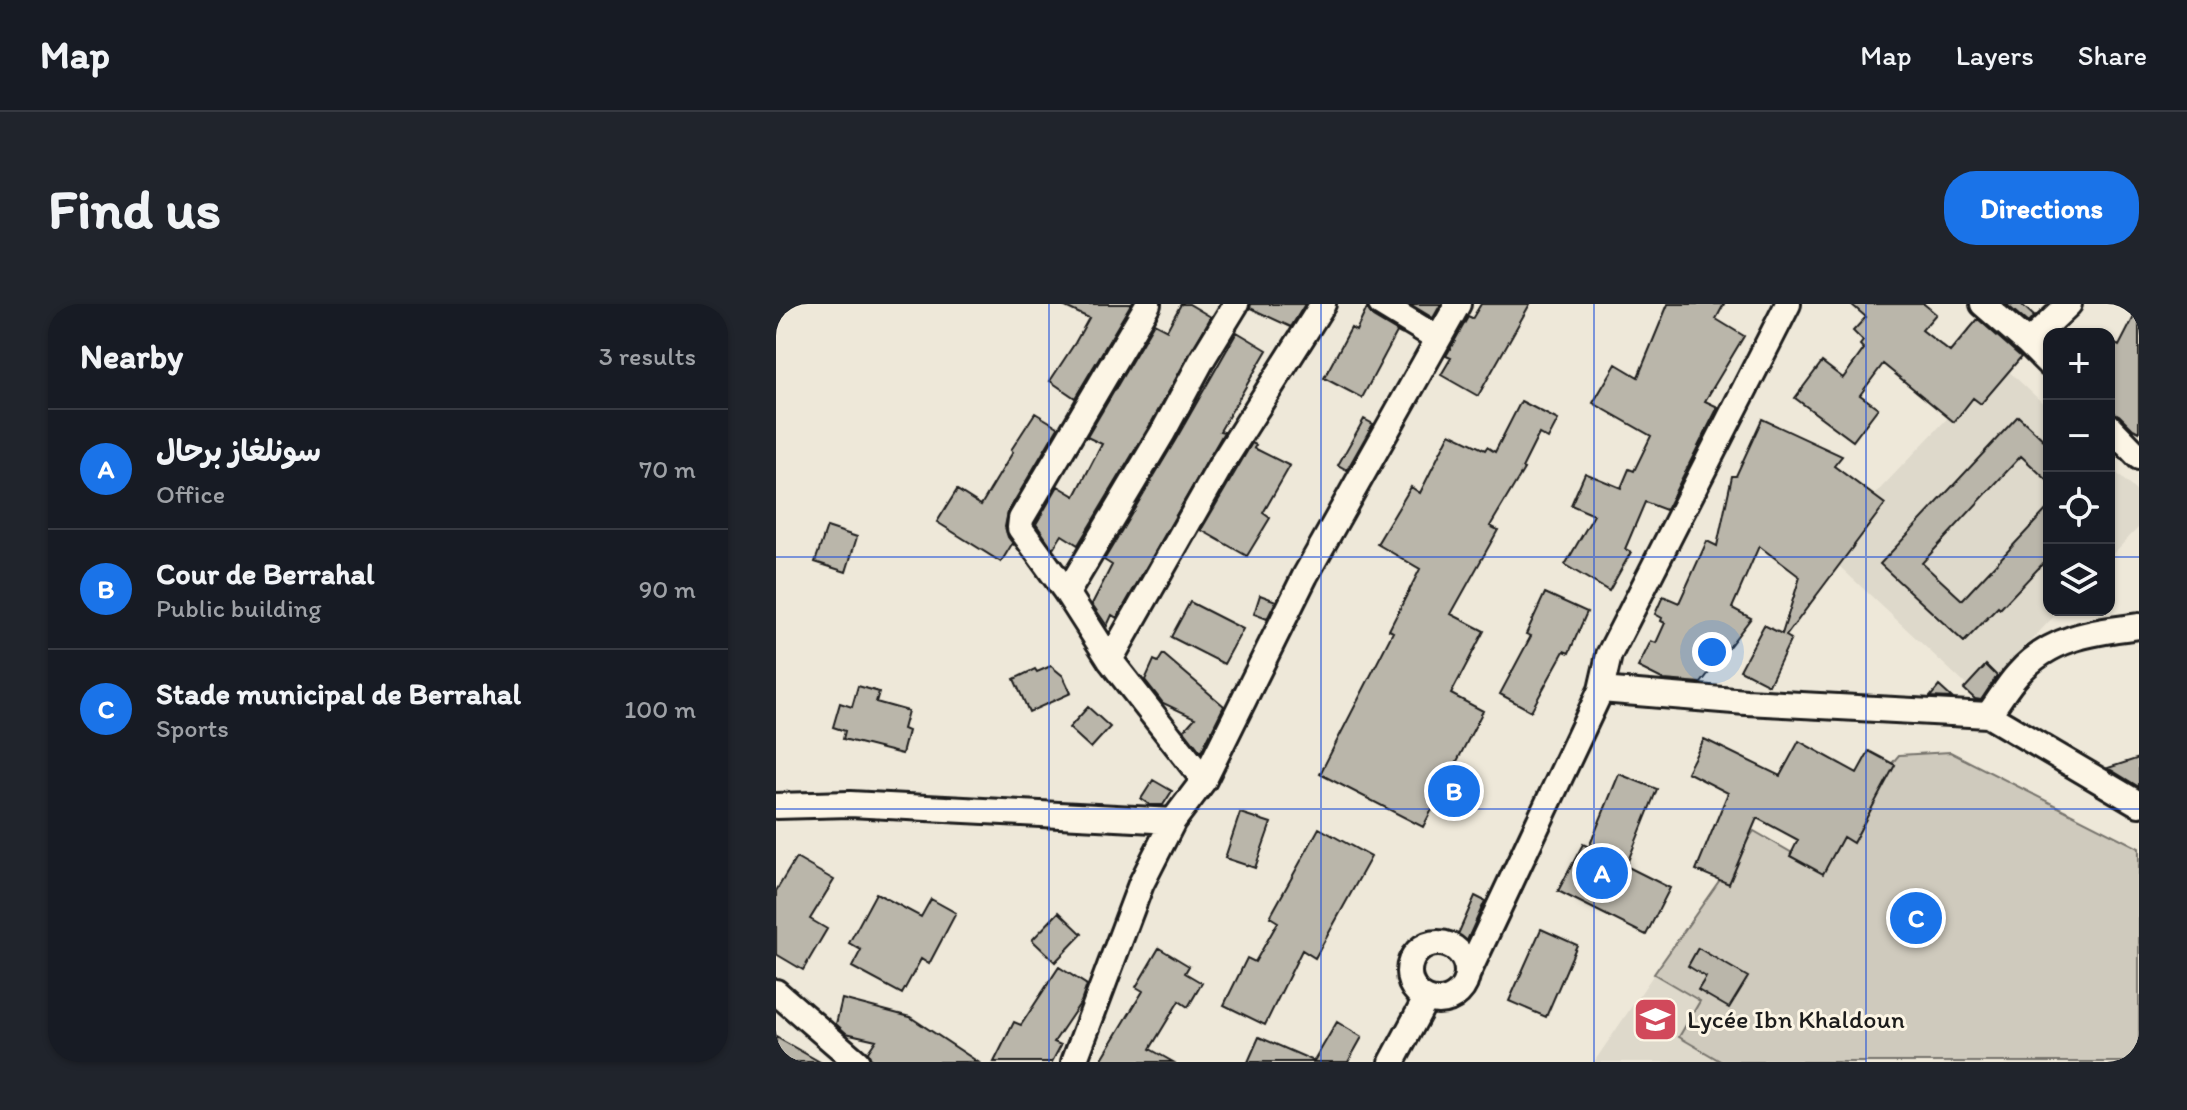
<!DOCTYPE html>
<html lang="en">
<head>
<meta charset="utf-8">
<style>
	:root { --surface:#171b24; --page:#20242c; --text:#f1f3f6; --muted:#9ea1a6; --line:#363941; --accent:#1a73e8 }
	body { margin:0; font-family:Itim,"Playpen Sans Arabic",sans-serif; background:var(--page); color:var(--text) }
	.controls { position:absolute; right:24px; top:24px; display:grid; overflow:hidden; border-radius:16px; box-shadow:0 2px 6px #0004 }
	.controls button { width:72px; height:72px; display:grid; place-items:center; padding:0; border:0; border-bottom:2px solid var(--line); background:var(--surface); color:var(--text); font:40px sans-serif }
	.you { position:absolute; left:936px; top:348px; width:28px; height:28px; margin:-20px; border:6px solid #fff; border-radius:50%; background:#1a73e8; box-shadow:0 0 0 12px #1a73e833 }
	.badge { display:grid; place-items:center; width:52px; height:52px; border-radius:50%; background:var(--accent); color:#fff; font-size:26px; font-weight:700 }
	.pin { position:absolute; translate:-50% -50%; border:4px solid #fff; box-shadow:0 2px 8px #0006 }
	.list { margin:0; padding:0; list-style:none }
	h2 { display:flex; justify-content:space-between; align-items:center; height:104px; margin:0; padding:0 32px; font-size:34px }
	h2 small { font-size:26px; font-weight:400; color:var(--muted) }
	.list li { display:grid; grid-template-columns:52px 1fr auto; gap:24px; align-items:center; box-sizing:border-box; height:120px; padding:0 32px; border-top:2px solid var(--line) }
	.list b { display:block; font-size:30px; white-space:nowrap }
	.list p { margin:0; font-size:26px; white-space:nowrap; color:var(--muted) }
	.list em { font-size:26px; font-style:normal; color:var(--muted) }
	.icon { flex:none; width:44px; height:44px; fill:none; stroke:currentColor; stroke-width:2; stroke-linecap:round; stroke-linejoin:round }
	.map { position:relative; flex:none; width:1363px; height:758px; overflow:hidden; border-radius:32px }
	header { display:flex; align-items:center; gap:48px; box-sizing:border-box; height:112px; padding:0 40px; background:var(--surface); border-bottom:2px solid var(--line) }
	header strong { font-size:38px }
	nav { display:flex; gap:44px; margin-inline-start:auto; font-size:28px }
	.intro { display:flex; align-items:center; justify-content:space-between; box-sizing:border-box; height:192px; padding:0 48px }
	h1 { margin:0; font-size:56px }
	.button { padding:20px 36px; border-radius:32px; background:var(--accent); color:#fff; font-size:28px; font-weight:700 }
	main { display:flex; gap:48px; padding:0 48px }
	aside { flex:1; background:var(--surface); border-radius:32px; box-shadow:0 2px 6px #0004 }
	.map>svg:first-child { display:block }
	.built { fill:#ded9cb }
	.garden { fill:#cfcabd; stroke:#76736c; stroke-width:2 }
	.building { fill:#bab6aa; stroke:#1c1c1c; stroke-width:2 }
	.lines { fill:none; stroke-linecap:round; stroke-linejoin:round }
	.minor-casing { stroke:#1c1c1c; stroke-width:30 }
	.minor { stroke:#fcf5e5; stroke-width:24 }
	.grid { fill:none; stroke:#1d4ed8; stroke-width:2; stroke-opacity:0.55 }
	.labels { text-anchor:middle; stroke-width:6; stroke-linejoin:round; paint-order:stroke }
	.poi-label { font-size:26px; fill:#1c1c1c; stroke:#fcf5e5; text-anchor:start }
</style>
</head>
<body>
<header>
<strong>Map</strong>
<nav><a>Map</a><a>Layers</a><a>Share</a></nav>
</header>
<div class="intro"><h1>Find us</h1><a class="button">Directions</a></div>
<main>
<aside>
<h2>Nearby<small>3 results</small></h2>
<ul class="list">
<li><span class="badge">A</span><div><b>سونلغاز برحال</b><p>Office</p></div><em>70 m</em></li>
<li><span class="badge">B</span><div><b>Cour de Berrahal</b><p>Public building</p></div><em>90 m</em></li>
<li><span class="badge">C</span><div><b>Stade municipal de Berrahal</b><p>Sports</p></div><em>100 m</em></li>
</ul>
</aside>
<div class="map">
<svg width="1363" height="758" viewBox="0 0 1363 758">
	<rect width="100%" height="100%" fill="#eee8d9"/>
	<filter id="ink" filterUnits="userSpaceOnUse"><feTurbulence type="fractalNoise" baseFrequency=".0125" numOctaves="2"/><feDisplacementMap in="SourceGraphic" scale="16" xChannelSelector="R" yChannelSelector="G"/><feConvolveMatrix kernelMatrix="1 2 1 2 8 2 1 2 1" color-interpolation-filters="sRGB"/></filter>
	<g filter="url(#ink)">
		<path class="built" d="M1224 59 1273 105V306H1284L1202 392 1046 246Z
			M1333 162 1363 190V223L1333 254Z
			M878 670 924 697 903 733 946 758H818Z"/>
		<path class="garden" d="M1174 448 1363 544V758H946L903 733 924 697 878 670 978 527 1032 558 1123 451Z"/>
		<path class="building" d="M283 0H355L299 94 274 77 299 39 313 14Z
			M405 0H413L435 13 374 121 302 241 286 231 277 245 260 220 282 182 299 192 326 140 311 133 378 19 391 26Z
			M475 0H529L515 23 474 4Z
			M634 0H665L657 14Z
			M705 0H754L702 92 665 71 675 54 670 52 692 13 696 15Z
			M892 0H948L940 15 968 32 929 97 942 103 890 206 869 198 849 245 855 248 833 287 789 261 818 211 795 201 809 169 845 184 853 165 858 167 875 132 817 99 840 60 862 73Z
			M1075 0H1148L1160 10 1146 26 1174 48 1202 15 1245 53 1205 100 1197 94 1178 118 1107 60 1084 91 1102 104 1077 137 1019 94 1046 58 1067 74 1088 45 1084 41 1087 37 1077 27 1090 13Z
			M1230 0H1245L1258 12 1252 19Z
			M1363 3V128L1357 125 1343 111 1333 107V37L1343 42Z
			M591 4 597 13 627 31 621 28 586 94 548 74 575 24 580 27Z
			M461 28 491 46 444 127 448 128 341 314 336 311 331 322 316 300 336 261 328 256 400 135Z
			M745 97 782 116 772 135 763 130 746 164 748 165 714 222 722 226 675 310 708 327 675 390 707 407 647 523 544 470 617 328 613 326 644 265 601 240 635 183 644 189 674 129 709 146 711 143 719 148Z
			M259 109 282 123 232 208 229 223 232 233 238 241 236 240 225 258 161 218 181 186 205 201 237 148 235 146Z
			M1242 112 1273 141V178L1245 152 1146 259 1186 296 1273 203V253L1224 305 1222 303 1188 338 1104 260Z
			M588 115 597 120 571 166 562 161Z
			M986 115 1066 152 1058 162 1109 200 1010 332 1015 335 993 381 964 366 988 321 1006 330 1024 273 983 242 956 304 975 314 925 379 888 376 862 363 875 337 880 339 889 319 885 317 886 314 879 310 887 292 903 299 931 237 941 242 956 172H960Z
			M476 139 480 141 478 144 514 162 487 209 494 214 471 252 425 226Z
			M51 223 81 233 70 268 39 258Z
			M769 289 811 308 793 349 788 347 755 407 724 390 755 332 750 330Z
			M484 291 500 297 491 315 478 310Z
			M414 298 467 325 448 360 395 333Z
			M387 350 448 402 425 448 408 426 419 414 387 399 369 376 378 356 382 358Z
			M1210 361 1221 372 1205 396 1199 395 1188 385Z
			M275 362 287 372 295 389 253 408 238 375 259 365 261 368Z
			M82 382 103 388 100 398 132 407 127 425 132 427 126 450 67 435 69 427 57 423 64 399 76 403Z
			M1163 382 1176 394 1154 393Z
			M312 403 334 423 315 444 293 424Z
			M928 435 1004 472 1023 437 1081 469 1093 447 1119 461 1077 539 1067 533 1047 570 1014 552 1022 536 981 514 953 580 920 566 952 489 911 468Z
			M1363 454V483L1332 464Z
			M843 470 881 485 850 562 894 584 870 631 782 587 807 540 813 543Z
			M377 476 396 487 387 501H374L365 495Z
			M464 509 495 519 479 564 449 554Z
			M543 524 595 553 539 654 526 646 489 721 448 701 471 654 479 658 502 618 494 613Z
			M20 554 58 576 34 615 51 625 27 666 0 650V587Z
			M100 589 145 613 155 595 180 609 153 660 145 655 126 690 76 663 85 646 73 639Z
			M699 592 709 597 689 641 679 637Z
			M283 608 306 630 279 658 256 636Z
			M765 625 801 641 770 713 733 697Z
			M383 644 413 662 409 669 426 679 412 703 403 697 374 745 397 758H324L367 687 360 683Z
			M922 644 972 673 953 704 922 686 930 673 912 662Z
			M283 663 311 681 305 698 278 738 285 741 276 758H218L238 718 245 721Z
			M66 695 134 713 202 758H96L92 748 100 736 70 729 60 720Z
			M561 718 586 733 572 758H472L483 733 538 757Z
			M0 733 44 758H0Z"/>
		<g class="lines">
			<defs>
				<path id="minor" d="M372 0 245 215 244 224 291 289 334 356 428 476
					M605 0 661 34
					M1207 0 1252 39
					M1273 60 1252 39 1293 0
					M1333 122 1363 153
					M291 289 387 128 427 54 460 0
					M334 356 445 161 547 0
					M825 386 970 398 1212 411 1363 500
					M1212 411C1222 398 1231 382 1242 370 1274 333 1317 328 1363 322
					M0 502 74 500 397 517
					M633 668a29 29 0 1 1 58 0a29 29 0 1 1-58 0Z
					M691 671 825 386 833 351 1012 0
					M0 688 81 758
					M298 758 365 580 397 517 428 476 529 272 682 0
					M616 758 650 695"/>
			</defs>
			<use href="#minor" class="minor-casing"/>
			<use href="#minor" class="minor"/>
		</g>
	</g>
	<path class="grid" d="M273 0V758M545 0V758M818 0V758M1090 0V758M0 253H1273M1333 253H1363M0 505H1363"/>
	<defs>
		<symbol id="school-square" viewBox="-11 -11 22 22"><rect x="-9" y="-9" width="18" height="18" rx="4" fill="#d1495b" stroke="#fcf5e5"/><path d="M0-5L7-2L0 1L-7-2ZM-4 1L0 2.5L4 1V4Q0 6-4 4Z" fill="#fff"/></symbol>
	</defs>
	<g fill-rule="evenodd">
		<use href="#school-square" x="854" y="690" width="51" height="51"/>
	</g>
	<g class="labels">
		<g class="poi-label">
			<text x="911" y="724">Lycée Ibn Khaldoun</text>
		</g>
	</g>
</svg>
<div class="controls">
<button>+</button>
<button>−</button>
<button><svg class="icon" aria-label="locate" viewBox="0 0 24 24"><circle cx="12" cy="12" r="6"/><path d="M12 2v4M12 18v4M2 12h4M18 12h4"/></svg></button>
<button><svg class="icon" aria-label="layers" viewBox="0 0 24 24"><path d="M12 4l9 5-9 5-9-5zM3 14l9 5 9-5"/></svg></button>
</div>
<div class="you"></div>
<div class="pin badge" style="left:826px;top:569px">A</div>
<div class="pin badge" style="left:678px;top:487px">B</div>
<div class="pin badge" style="left:1140px;top:614px">C</div>
</div>
</main>
</body>
</html>
